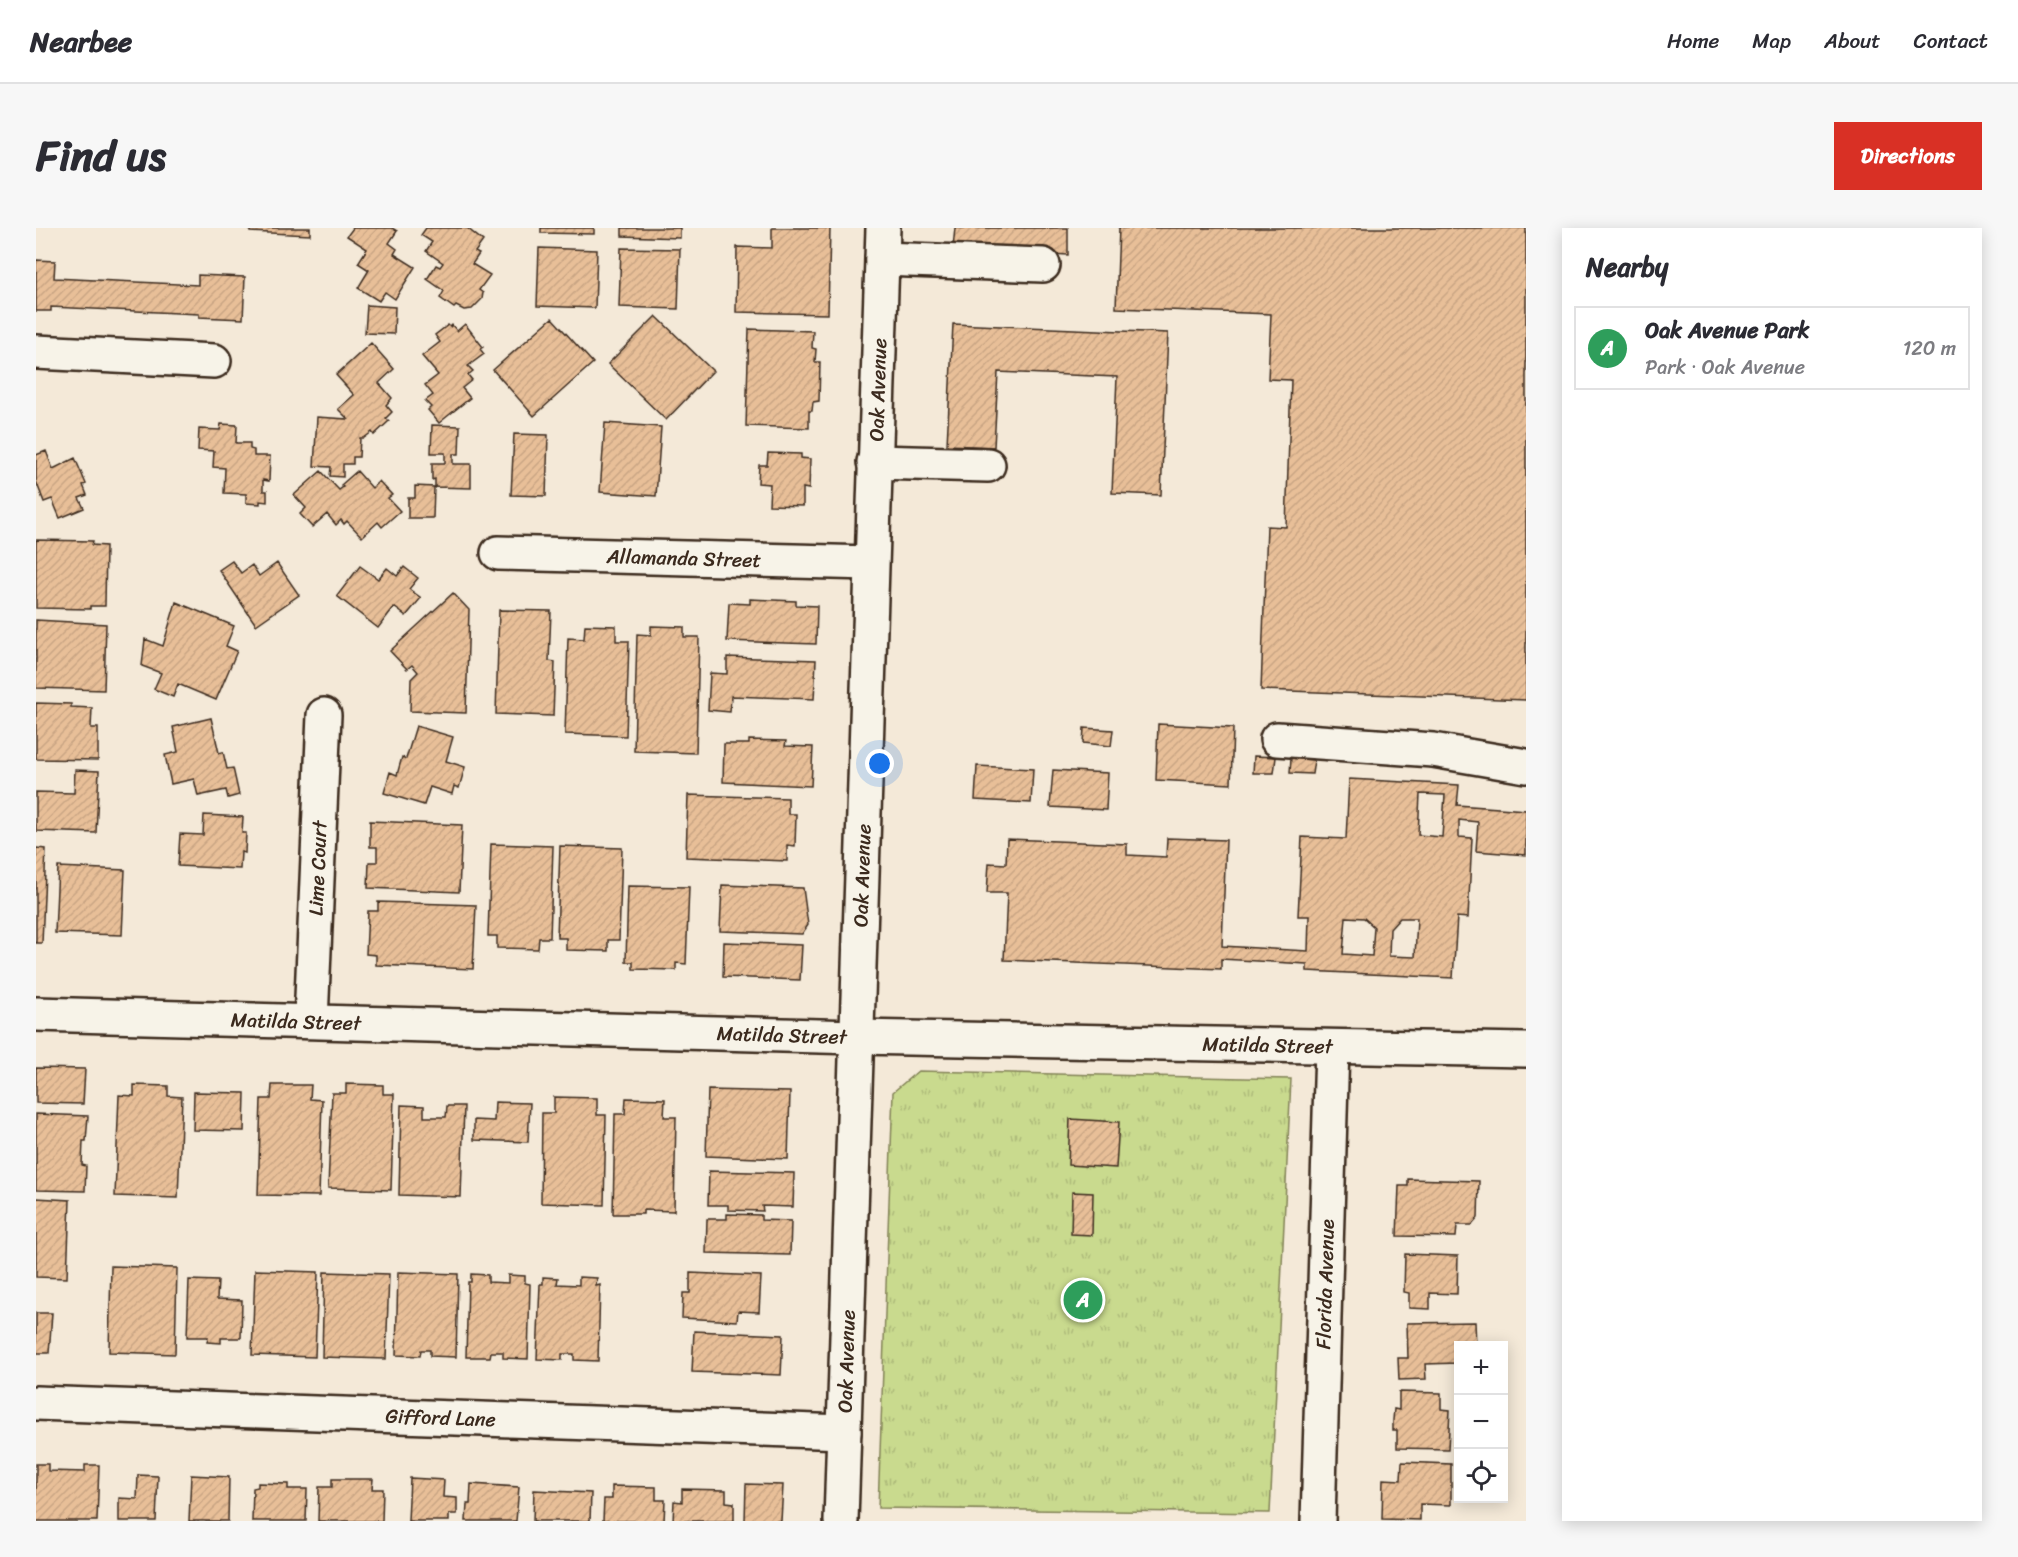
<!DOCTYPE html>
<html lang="en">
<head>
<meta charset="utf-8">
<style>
	:root { --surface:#fff; --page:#f7f7f7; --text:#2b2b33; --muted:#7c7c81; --line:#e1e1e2; --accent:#d93025 }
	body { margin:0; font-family:Sriracha,sans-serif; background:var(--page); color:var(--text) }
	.controls { position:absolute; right:18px; bottom:18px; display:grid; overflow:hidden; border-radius:0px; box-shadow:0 3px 15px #0003 }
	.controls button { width:54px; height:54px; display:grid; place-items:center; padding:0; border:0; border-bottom:2px solid var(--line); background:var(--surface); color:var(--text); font:30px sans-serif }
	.you { position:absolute; left:844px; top:536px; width:21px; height:21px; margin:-15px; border:4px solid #fff; border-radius:50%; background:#1a73e8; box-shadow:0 0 0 9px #1a73e833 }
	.badge { display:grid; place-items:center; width:39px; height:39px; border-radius:50%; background:var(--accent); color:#fff; font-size:20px; font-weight:700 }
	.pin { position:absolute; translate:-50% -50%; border:3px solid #fff; box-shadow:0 2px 6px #0006 }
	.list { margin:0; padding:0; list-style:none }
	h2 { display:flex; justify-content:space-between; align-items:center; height:78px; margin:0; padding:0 24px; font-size:26px }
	h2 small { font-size:20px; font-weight:400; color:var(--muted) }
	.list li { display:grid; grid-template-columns:39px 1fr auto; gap:18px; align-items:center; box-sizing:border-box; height:84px; margin:0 12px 12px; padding:0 12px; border:2px solid var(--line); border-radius:0px }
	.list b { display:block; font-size:22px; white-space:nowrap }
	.list p { margin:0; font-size:20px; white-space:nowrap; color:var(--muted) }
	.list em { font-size:20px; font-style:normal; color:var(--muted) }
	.icon { flex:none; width:33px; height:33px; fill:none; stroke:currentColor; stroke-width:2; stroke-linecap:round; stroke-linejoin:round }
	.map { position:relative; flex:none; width:1490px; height:1293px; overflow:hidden; border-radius:0px }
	header { display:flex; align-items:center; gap:36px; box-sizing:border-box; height:84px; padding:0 30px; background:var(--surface); border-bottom:2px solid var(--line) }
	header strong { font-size:28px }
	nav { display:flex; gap:33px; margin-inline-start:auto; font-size:21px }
	.intro { display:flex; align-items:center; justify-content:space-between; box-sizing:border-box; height:144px; padding:0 36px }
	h1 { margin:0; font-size:42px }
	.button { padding:15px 27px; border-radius:0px; background:var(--accent); color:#fff; font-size:21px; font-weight:700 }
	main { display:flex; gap:36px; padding:0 36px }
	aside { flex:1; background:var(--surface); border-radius:0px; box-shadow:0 3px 15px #0003 }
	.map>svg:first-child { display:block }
	.park { fill:url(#park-tufts); stroke:#828256; stroke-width:1.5 }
	.building { fill:url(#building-hatch); stroke:#3b2a1e; stroke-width:1.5; fill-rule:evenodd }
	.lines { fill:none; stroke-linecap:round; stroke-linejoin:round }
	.minor-casing { stroke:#3b2a1e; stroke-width:38 }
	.minor { stroke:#f7f3e8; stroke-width:33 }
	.labels { text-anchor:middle; stroke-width:4.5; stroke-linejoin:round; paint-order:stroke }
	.street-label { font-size:20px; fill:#3b2a1e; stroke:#f7f3e8 }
</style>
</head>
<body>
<header>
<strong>Nearbee</strong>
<nav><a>Home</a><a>Map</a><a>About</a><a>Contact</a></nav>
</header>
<div class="intro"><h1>Find us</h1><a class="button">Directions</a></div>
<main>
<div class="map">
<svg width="1490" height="1293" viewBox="0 0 1490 1293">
	<defs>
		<pattern id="park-tufts" width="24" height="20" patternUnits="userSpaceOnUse" patternTransform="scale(1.5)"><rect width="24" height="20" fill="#c9da8e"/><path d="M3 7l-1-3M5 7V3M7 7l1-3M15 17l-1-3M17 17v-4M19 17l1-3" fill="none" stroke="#aebb7a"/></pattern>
		<pattern id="building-hatch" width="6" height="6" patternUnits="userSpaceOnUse" patternTransform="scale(1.5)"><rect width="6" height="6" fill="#e8bf98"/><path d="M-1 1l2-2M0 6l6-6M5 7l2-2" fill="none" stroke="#c8a483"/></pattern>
	</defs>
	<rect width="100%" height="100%" fill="#f4e9d8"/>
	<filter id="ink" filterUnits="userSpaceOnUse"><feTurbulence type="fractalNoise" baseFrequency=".0167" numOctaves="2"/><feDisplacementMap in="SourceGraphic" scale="12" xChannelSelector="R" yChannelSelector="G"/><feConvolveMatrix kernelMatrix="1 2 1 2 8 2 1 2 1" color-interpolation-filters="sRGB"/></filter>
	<g filter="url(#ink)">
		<path class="park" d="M882 843 1255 851 1234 1285 842 1280 857 864Z"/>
		<path class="building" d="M214 0H274V7L214 4Z
			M317 0H356L361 3 353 15 361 21 358 26 379 39 359 71 349 64 343 73 322 60 333 42 322 35 331 21 311 8Z
			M390 0H431L447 13 439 24 443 26 436 36 454 47 443 62 447 65 446 71 436 81 428 82 420 78 418 80 404 70 408 63 391 51 400 37 404 39 407 35 390 23 396 14 385 7Z
			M505 0H558V6L505 5Z
			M586 0H644V10L586 8Z
			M736 0H794L792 86 700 84 701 19 736 20Z
			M919 0H1032V27L917 20Z
			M1083 0H1490V472L1225 462 1231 298 1250 299 1255 152 1232 151 1235 86 1080 80Z
			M503 20 561 22 559 80 501 78Z
			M585 20 644 21 642 81 583 79Z
			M0 32 19 33 18 50 162 57V47L209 49 207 91 163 89V86L15 79V83H0Z
			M331 77 359 79 358 106 329 105Z
			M620 88 677 143 630 192 572 136Z
			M516 90 557 135 498 188 457 142Z
			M429 96 447 119 444 121 448 126 432 138 437 143 432 147 436 152 426 160 434 170 403 195 392 182 395 179 389 173 397 167 389 157 402 147 386 128 404 114 399 107 412 97 414 99 416 97 421 103Z
			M917 96 1132 105 1125 267 1076 265 1081 149 962 144 958 219 911 217Z
			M713 101 777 103 776 120 780 121 779 134H784L783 173 777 174 776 183H773V200L710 198Z
			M335 115 358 141 343 155 356 170 350 177 356 184 350 190 353 193 338 207 336 204 328 210H324L323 229H317V236H307V249L294 248 295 239 278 238 281 189 312 191 302 181 318 167 300 147Z
			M569 195 625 199 620 268 564 264Z
			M185 196 201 197 200 215H214V221L218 222V228H234L233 253 227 252V263H231V274L224 273V276L210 275V266L188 265 189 240 177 239 178 223 162 222 163 201 184 202Z
			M396 197 424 198 423 226H417V236H435V260L399 259V251L396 252V235H409V225H395Z
			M478 206 512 207 510 268 475 267Z
			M10 223 17 241 39 230 50 256 47 257 51 267 43 270 48 280 24 290 16 271 8 274 0 253V227Z
			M732 225 765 226V230L774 231 773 261 767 260V278L733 277 734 256 722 255 723 237H731Z
			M285 243 303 262 307 259 305 257 321 243 336 260 343 253 356 267 352 270 364 283 346 299 342 294 326 309 311 293 308 296 305 292 300 297 291 286 276 299 264 286 270 280 258 267Z
			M379 258 398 259 397 290H372V270H379Z
			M0 312 57 313 56 317 70 318 69 378H54V381L0 380Z
			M196 333 205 345 216 337 223 348 241 335 263 367 220 397 183 342Z
			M324 338 342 351 351 340 361 348 368 339 382 350 373 361 385 370 370 388 358 379 342 400 301 368Z
			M417 365 433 382 430 485 374 483 375 451 382 444 376 437 371 441 354 423Z
			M714 371 760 373V377L781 378 780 416 691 413 693 375 714 376Z
			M140 374 198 398 190 418 201 423 180 472 142 456 137 469 118 461 125 445 106 438 109 411 127 418Z
			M463 382 515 383 513 433 519 434 517 488 460 486Z
			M0 392 70 396 68 462 0 460Z
			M549 397 580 398V413H593L590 508 529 506 532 410 548 411Z
			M615 398 648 399V409H663L660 525 598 523 601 406 615 407Z
			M691 429 780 432 778 471 695 468 694 484 672 482 674 445 691 446Z
			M0 475 35 476V479L56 480 55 500H62V532L0 531Z
			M175 490 183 525 187 524 191 541 197 540 203 567 192 570 190 562 162 568 158 551 135 556 129 527 142 524 137 499Z
			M1122 496 1197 500 1195 556 1120 552Z
			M380 498 417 509 410 533 429 539 423 560 418 558 416 566 394 559 388 577 348 565 354 544 361 547 366 529 370 531Z
			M1048 500 1077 502 1075 518 1047 515Z
			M713 512 750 513 749 518 777 519 775 558 687 554 688 516H713Z
			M1218 528 1240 529 1238 545H1217Z
			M1255 530 1278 532 1276 546 1254 545Z
			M941 538 997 541 995 575 939 572Z
			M39 542 63 543 60 605 0 603V564L38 565Z
			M1017 542 1072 545 1070 582 1014 579Z
			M1313 551 1423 557 1421 577 1490 582V627L1440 623 1442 594 1423 592V609L1436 610 1432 690 1421 689 1417 750 1271 743V736L1185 731V741L968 732 971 665H951L953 635 970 636 971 611 1091 616V627L1130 629 1131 610 1190 612 1186 718 1272 723 1273 688H1262L1266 609 1310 611ZM1384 566 1409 567 1406 609 1382 607ZM1310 689 1328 690 1338 699 1336 728 1307 726ZM1364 690H1381L1379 729 1353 728 1354 701Z
			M652 567 752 570V586H760L759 618 751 617V633L650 629Z
			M168 587 207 589 206 605H210L209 625 205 624 204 641 142 638 144 606 167 607Z
			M334 593 426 597 423 664 332 660 333 634H341V619H334Z
			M455 616 517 618 514 710H503L502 721 461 720V708H452Z
			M524 618 586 620 583 712H572V723L530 722V710H521Z
			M0 620 10 621 6 715H0Z
			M22 639 89 642 86 707 19 705Z
			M686 657 767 660 772 697 766 706 684 703Z
			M592 658 653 659 650 736 640 735V742L597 741V734H590Z
			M342 674 440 677 437 741 340 737V727L330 726 332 683H342Z
			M688 714 766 717 764 752 687 749Z
			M0 840 49 841 47 876 0 875Z
			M310 856 347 857V866H358L355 962 292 960 296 865H310Z
			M98 857 132 858V868L146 869 142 970 79 968 83 867 98 868Z
			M236 857H275L274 871 286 872 283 968 222 967 225 871H235Z
			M672 862 754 864 752 931 670 928Z
			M158 864 209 865 208 903 157 902Z
			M518 869 561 870V887H570L568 977 505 975 506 885H518Z
			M590 870 629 871 628 889H640L638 983 607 982V986H577L579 886H589Z
			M459 874 494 875 492 914 438 912V892L458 893Z
			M365 877 388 878V889H410L411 878H428L425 969 363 967Z
			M0 886 52 888 50 913H47L46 937 50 938 49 963 0 962Z
			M1034 891 1083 894 1080 940 1032 937Z
			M673 943 758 945 757 979 726 978 727 983 692 982V977H672Z
			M1372 951 1443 953 1442 990 1436 997H1421L1420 1009 1361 1008 1363 958H1372Z
			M1036 964 1057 965 1056 1007 1035 1006Z
			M0 970 34 972 31 1050 0 1049Z
			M691 986 725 987V992L755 993 754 1027 670 1025 671 991H691Z
			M1369 1026 1422 1028 1421 1066 1394 1065V1081L1373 1080V1065L1368 1064Z
			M75 1038 141 1040 139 1126 73 1124Z
			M219 1042 282 1044 279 1129 216 1127Z
			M288 1044 353 1046 350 1131 286 1129Z
			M362 1044 422 1046 420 1129 394 1128V1122H385L384 1128 360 1127Z
			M654 1045 725 1048 723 1084 702 1083 701 1093 646 1090 647 1065H654Z
			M435 1046 452 1047V1054L472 1055V1047L489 1048V1055L494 1056 492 1131 467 1130V1124H455L454 1129H430L432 1054H435Z
			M507 1049 522 1050 521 1056 543 1057V1049L561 1050 560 1058 564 1057 562 1133 538 1132V1126H526V1132L501 1131 504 1056H507Z
			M153 1052 182 1053 181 1071 206 1072 205 1110H185V1115L171 1114 172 1109H151Z
			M0 1085H16L13 1125H0Z
			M1439 1094 1440 1118H1422V1135L1389 1136 1390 1151 1363 1152 1362 1130H1372L1371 1095Z
			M658 1103 747 1107 745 1147 656 1144Z
			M1363 1164 1405 1165V1181L1414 1182 1412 1221 1361 1220V1202H1357V1192L1358 1181 1363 1182Z
			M1366 1234 1415 1236V1277L1384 1276V1292L1346 1291 1347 1251 1365 1252Z
			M0 1236H12V1243L49 1244V1237H63L61 1293H0Z
			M102 1247 122 1248 120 1293H83V1270L101 1271Z
			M155 1247 193 1249 192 1293H153Z
			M374 1250 408 1252 407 1269 421 1270V1286H413V1293H372Z
			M296 1251H337L336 1261H347L346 1293H282L283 1259H296Z
			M222 1255 252 1256V1261H271L270 1293H216L217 1260 222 1259Z
			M435 1256 483 1259 480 1293H430L431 1276H434Z
			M710 1256 747 1257 745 1293H709Z
			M576 1258 620 1259V1272H629L628 1293H567L568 1271H576Z
			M646 1261 690 1262V1274L698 1275V1293H637L638 1273 646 1274Z
			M498 1262 555 1265 554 1293H497Z"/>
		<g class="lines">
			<defs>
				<g id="minor">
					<path d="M846 31 1007 37"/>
					<path d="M0 124 178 133"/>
					<path d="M838 234 952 237"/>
					<path id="s1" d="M462 325 835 335"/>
					<path d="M1241 511 1397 522 1490 538"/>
					<path id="s2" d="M0 786 821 809 1490 822"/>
					<path id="s3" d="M275 793 288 487"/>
					<path id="s4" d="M0 1175 808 1204"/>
					<path id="s5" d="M805 1293 847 0"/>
					<path id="s6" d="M1282 1293 1296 819"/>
				</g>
			</defs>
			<use href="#minor" class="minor-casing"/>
			<use href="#minor" class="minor"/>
		</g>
	</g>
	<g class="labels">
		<g class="street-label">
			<text dy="7" stroke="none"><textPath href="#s5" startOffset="1132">Oak Avenue</textPath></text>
			<text dy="7" stroke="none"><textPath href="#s1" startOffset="186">Allamanda Street</textPath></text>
			<text dy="7" stroke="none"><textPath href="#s3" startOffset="153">Lime Court</textPath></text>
			<text dy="7" stroke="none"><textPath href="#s5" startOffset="646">Oak Avenue</textPath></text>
			<text dy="7" stroke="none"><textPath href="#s2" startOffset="260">Matilda Street</textPath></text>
			<text dy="7" stroke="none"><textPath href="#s2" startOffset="746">Matilda Street</textPath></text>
			<text dy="7" stroke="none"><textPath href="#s2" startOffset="1232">Matilda Street</textPath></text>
			<text dy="7" stroke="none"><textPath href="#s6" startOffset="237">Florida Avenue</textPath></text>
			<text dy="7" stroke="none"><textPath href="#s5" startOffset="160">Oak Avenue</textPath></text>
			<text dy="7" stroke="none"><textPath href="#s4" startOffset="405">Gifford Lane</textPath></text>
		</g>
	</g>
</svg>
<div class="controls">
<button>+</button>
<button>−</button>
<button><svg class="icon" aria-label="locate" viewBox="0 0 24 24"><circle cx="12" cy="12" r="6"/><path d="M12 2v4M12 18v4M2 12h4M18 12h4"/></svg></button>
</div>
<div class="you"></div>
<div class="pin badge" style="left:1047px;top:1072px;background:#2e9e5b">A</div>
</div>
<aside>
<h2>Nearby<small></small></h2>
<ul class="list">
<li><span class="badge" style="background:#2e9e5b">A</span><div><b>Oak Avenue Park</b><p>Park · Oak Avenue</p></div><em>120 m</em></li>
</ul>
</aside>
</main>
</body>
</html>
